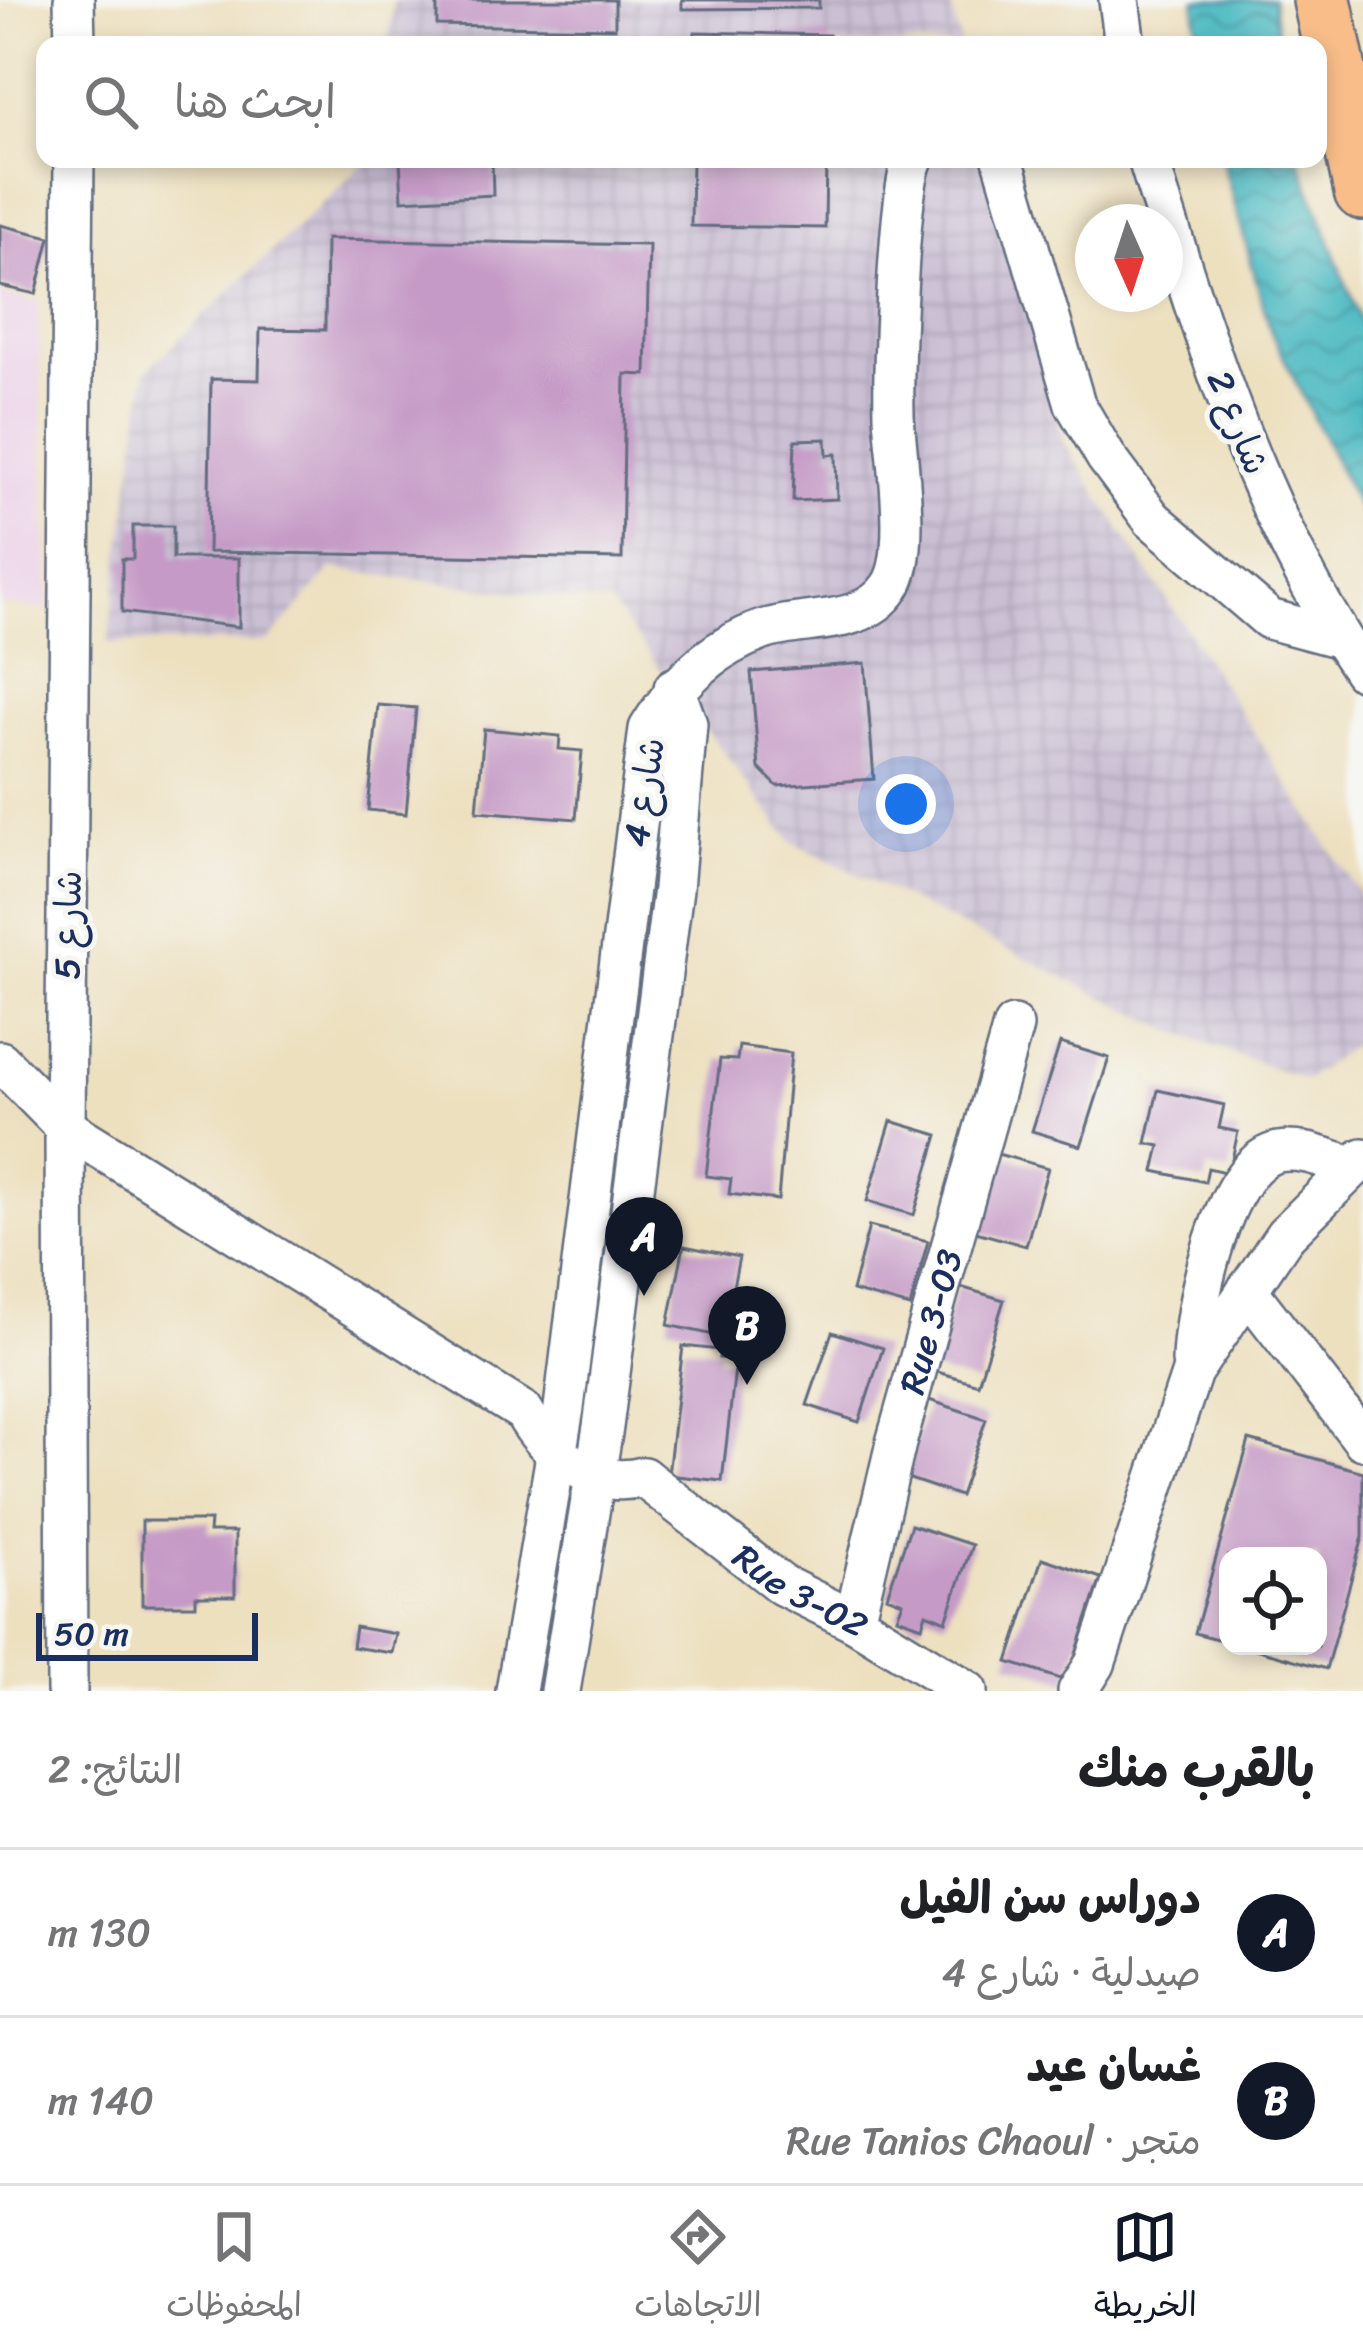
<!DOCTYPE html>
<html lang="ar">
<head>
<meta charset="utf-8">
<style>
	:root { --surface:#fff; --page:#f2f2f2; --text:#202124; --muted:#757577; --line:#e0e0e0; --accent:#111827 }
	body { margin:0; font-family:Sriracha,"Playpen Sans Arabic",sans-serif; background:var(--page); color:var(--text); direction:rtl }
	.controls { position:absolute; right:36px; bottom:36px; display:grid; overflow:hidden; border-radius:24px; box-shadow:0 6px 18px #0003 }
	.controls button { width:108px; height:108px; display:grid; place-items:center; padding:0; border:0; border-bottom:3px solid var(--line); background:var(--surface); color:var(--text); font:60px sans-serif }
	.compass { position:absolute; left:1075px; top:204px; width:108px; height:108px; border-radius:50%; background:var(--surface); box-shadow:0 6px 18px #0003; rotate:177deg }
	.scale { position:absolute; left:36px; bottom:30px; width:222px; box-sizing:border-box; padding-left:12px; border:6px solid #1b2f5e; border-top:0; font-size:33px; line-height:42px; white-space:nowrap; color:#1b2f5e; -webkit-text-stroke:9px #f6f6f2; paint-order:stroke }
	.you { position:absolute; left:906px; top:804px; width:42px; height:42px; margin:-30px; border:9px solid #fff; border-radius:50%; background:#1a73e8; box-shadow:0 0 0 18px #1a73e833 }
	.badge { display:grid; place-items:center; width:78px; height:78px; border-radius:50%; background:var(--accent); color:#fff; font-size:39px; font-weight:700 }
	.pin { position:absolute; translate:-50% -99px; filter:drop-shadow(0 3px 6px #0008) }
	.pin::after { content:''; position:absolute; top:63px; width:42px; height:36px; background:inherit; clip-path:polygon(0 0,100% 0,50% 100%) }
	.list { margin:0; padding:0; list-style:none }
	h2 { display:flex; justify-content:space-between; align-items:center; height:156px; margin:0; padding:0 48px; font-size:51px }
	h2 small { font-size:39px; font-weight:400; color:var(--muted) }
	.list li { display:grid; grid-template-columns:78px 1fr auto; gap:36px; align-items:center; box-sizing:border-box; height:168px; padding:0 48px; border-top:3px solid var(--line) }
	.list b { display:block; font-size:45px; white-space:nowrap }
	.list p { margin:0; font-size:39px; white-space:nowrap; color:var(--muted) }
	.list em { font-size:39px; font-style:normal; color:var(--muted) }
	.icon { flex:none; width:66px; height:66px; fill:none; stroke:currentColor; stroke-width:2; stroke-linecap:round; stroke-linejoin:round }
	.map { position:relative; flex:none; width:1363px; height:1691px; overflow:hidden; direction:ltr }
	.search { position:absolute; background:var(--surface); box-shadow:0 6px 18px #0003; left:36px; right:36px; top:36px; height:132px; display:flex; align-items:center; gap:30px; box-sizing:border-box; padding:0 42px; border-radius:24px; color:var(--muted); font-size:45px }
	.sheet { height:492px; background:var(--surface) }
	nav { display:flex; justify-content:space-around; align-items:center; box-sizing:border-box; height:168px; border-top:3px solid var(--line); background:var(--surface); font-size:33px; color:var(--muted) }
	nav a { display:grid; justify-items:center; gap:6px }
	nav .on { color:var(--accent) }
	.map>svg:first-child { display:block }
	.built { fill:#ecd1e9 }
	.industrial { fill:url(#industrial-grid) }
	.water { fill:url(#water-waves); stroke:#327490; stroke-width:3 }
	.building { fill:#c59ac6 }
	.lines { fill:none; stroke-linecap:round; stroke-linejoin:round }
	.minor-casing { stroke:#646d80; stroke-width:44 }
	.highway-casing { stroke:#646d80; stroke-width:62 }
	.minor { stroke:#fff; stroke-width:39 }
	.highway { stroke:#f8bd89; stroke-width:57 }
	.labels { text-anchor:middle; stroke-width:10; stroke-linejoin:round; paint-order:stroke }
	.street-label { font-size:36px; fill:#1b2f5e; stroke:#f6f6f2 }
</style>
</head>
<body>
<div class="map">
<svg width="1363" height="1691" viewBox="0 0 1363 1691">
	<defs>
		<pattern id="industrial-grid" width="8" height="8" patternUnits="userSpaceOnUse" patternTransform="scale(3)"><rect width="8" height="8" fill="#cbbfd4"/><path d="M0 4h8M4 0v8" fill="none" stroke="#aea4b8"/></pattern>
		<pattern id="water-waves" width="16" height="10" patternUnits="userSpaceOnUse" patternTransform="scale(3)"><rect width="16" height="10" fill="#4ab9c1"/><path d="M0 5q4-4 8 0t8 0" fill="none" stroke="#3d97a0"/></pattern>
	</defs>
	<rect width="100%" height="100%" fill="#f6f6f2"/>
	<filter id="ink" filterUnits="userSpaceOnUse"><feTurbulence type="fractalNoise" baseFrequency=".00833" numOctaves="2"/><feDisplacementMap in="SourceGraphic" scale="24" xChannelSelector="R" yChannelSelector="G"/><feConvolveMatrix kernelMatrix="1 2 1 2 8 2 1 2 1" color-interpolation-filters="sRGB"/></filter>
	<filter id="wash" filterUnits="userSpaceOnUse"><feTurbulence type="fractalNoise" baseFrequency=".004" numOctaves="4" result="noise"/><feDisplacementMap in="SourceGraphic" scale="48" xChannelSelector="R" yChannelSelector="G"/><feGaussianBlur stdDeviation="2.7" result="paint"/><feColorMatrix in="noise" values="0 0 0 0 0 0 0 0 0 0 0 0 0 0 0 0 0 1.4 0 .05"/><feComposite in="paint" operator="in"/></filter>
	<g filter="url(#wash)">
		<rect width="100%" height="100%" fill="#ede0bf"/>
		<path class="built" d="M0 294 38 302 49 609 0 605Z"/>
		<path class="industrial" d="M394 0H949L961 45H387Z
			M369 159H990L1064 443 1363 899V1038L1305 1080 1170 1030 791 841 611 604 331 569 268 642 108 643 146 371Z"/>
		<path class="water" d="M1195 0H1273L1279 45H1198Z
			M1222 159H1299L1363 329V517L1271 332Z"/>
		<g id="blocks">
			<path class="building" d="M437 0H615V28L437 25Z
				M682 0H819V8L682 9Z
				M695 32 829 35V45H694Z
				M400 159H492L493 195 402 200Z
				M692 159H826L825 228 691 226Z
				M0 225 50 237 36 294 0 286Z
				M326 239 649 245 646 375 625 374 622 559 208 552 211 379 259 380 260 329 325 330Z
				M826 439 827 455 836 454 837 499 793 501 795 440Z
				M133 526H173V558H239V627L122 612V559H133Z
				M865 663 874 779 777 786 759 768 751 672Z
				M378 705 416 708 406 814 368 810Z
				M484 729 560 736 559 749 582 751 576 819 477 811Z
				M1060 1043 1109 1058 1081 1146 1032 1131Z
				M739 1046 791 1053 778 1200 729 1194 731 1179 706 1176 720 1059 737 1060Z
				M1158 1090 1224 1105 1219 1128 1238 1132 1229 1173 1208 1168 1205 1182 1154 1171 1160 1146 1146 1143Z
				M891 1121 938 1135 914 1215 867 1201Z
				M994 1153 1048 1168 1026 1246 972 1231Z
				M869 1226 928 1241 910 1307 852 1291Z
				M684 1246 739 1257 723 1337 668 1325Z
				M957 1286 1004 1300 978 1384 931 1370Z
				M832 1332 883 1348 859 1422 807 1405Z
				M683 1346 720 1350 719 1358 736 1360 722 1481 668 1475Z
				M929 1400 986 1419 960 1496 904 1477Z
				M1249 1440 1363 1472V1537L1326 1669 1248 1647 1318 1646V1556H1228V1642L1195 1633Z
				M142 1521H210L209 1532H235V1596H196V1605H142Z
				M911 1525 972 1545 946 1621 926 1613 922 1626 897 1617 903 1602 887 1596Z
				M1042 1558 1101 1578 1067 1681 1008 1662Z
				M355 1627 396 1634 392 1653 352 1647Z"/>
		</g>
	</g>
	<g filter="url(#ink)">
		<use href="#blocks" fill-opacity="0" stroke="#646d80" stroke-width="3"/>
		<g class="lines">
			<defs>
				<g id="minor">
					<path d="M74 0 75 45"/>
					<path d="M1119 0 1125 45"/>
					<path d="M1003 159 1075 404 1106 457 1152 519 1269 619 1340 638"/>
					<path d="M1148 159C1202 333 1259 519 1363 671"/>
					<path d="M0 1061 65 1127 524 1412C547 1454 593 1490 643 1477"/>
					<path d="M1247 1290 1363 1440"/>
					<path d="M1192 1361C1193 1311 1221 1164 1278 1152 1301 1147 1329 1160 1352 1166"/>
					<path id="s1" d="M643 1477 782 1585 854 1621 968 1691"/>
					<path id="s2" d="M854 1621 896 1443 1013 1026"/>
					<path d="M67 1691 65 1127 74 159"/>
					<path d="M516 1691 564 1408 649 729C677 683 711 648 763 630 803 616 863 628 890 587 913 554 896 455 894 415 893 372 898 191 913 159"/>
					<path d="M560 1691 603 1427 673 889 687 724 674 688"/>
					<path d="M1078 1691 1095 1664 1192 1372 1285 1235 1363 1158"/>
				</g>
				<path id="highway" d="M1322 0 1363 191"/>
			</defs>
			<use href="#minor" class="minor-casing"/>
			<use href="#highway" class="highway-casing"/>
			<use href="#minor" class="minor"/>
			<use href="#highway" class="highway"/>
		</g>
	</g>
	<g class="labels">
		<g class="street-label">
			<text transform="translate(1239 422) rotate(68)" y="13">شارع 2</text>
			<text transform="translate(643 792) rotate(-81)" y="13">شارع 4</text>
			<text transform="translate(67 925) rotate(-89)" y="13">شارع 5</text>
			<text dy="13" stroke="none"><textPath href="#s2" startOffset="309">Rue 3-03</textPath></text>
			<text dy="13" stroke="none"><textPath href="#s1" startOffset="195">Rue 3-02</textPath></text>
		</g>
	</g>
</svg>
<div class="controls">
<button><svg class="icon" aria-label="locate" viewBox="0 0 24 24"><circle cx="12" cy="12" r="6"/><path d="M12 2v4M12 18v4M2 12h4M18 12h4"/></svg></button>
</div>
<svg class="compass" viewBox="-18 -18 36 36"><path d="M0-13l5 13h-10z" fill="#e53935"/><path d="M0 13l5-13h-10z" fill="#757577"/></svg>
<div class="scale">50 m</div>
<div class="you"></div>
<div class="pin badge" style="left:644px;top:1296px">A</div>
<div class="pin badge" style="left:747px;top:1385px">B</div>
<div class="search"><svg class="icon" aria-label="search" viewBox="0 0 24 24"><circle cx="10" cy="10" r="6"/><path d="M15 15l6 6"/></svg>ابحث هنا</div>
</div>
<section class="sheet">
<h2>بالقرب منك<small>النتائج: 2</small></h2>
<ul class="list">
<li><span class="badge">A</span><div><b>دوراس سن الفيل</b><p>صيدلية · شارع 4</p></div><em>130 m</em></li>
<li><span class="badge">B</span><div><b>غسان عيد</b><p>متجر · Rue Tanios Chaoul</p></div><em>140 m</em></li>
</ul>
</section>
<nav>
<a class="on"><svg class="icon" aria-label="map" viewBox="0 0 24 24"><path d="M3 6l6-2 6 2 6-2v14l-6 2-6-2-6 2zM9 4v14M15 6v14"/></svg>الخريطة</a>
<a><svg class="icon" aria-label="directions" viewBox="0 0 24 24"><path d="M12 3l9 9-9 9-9-9zM9 14v-3h6M13 9l2 2-2 2"/></svg>الاتجاهات</a>
<a><svg class="icon" aria-label="saved" viewBox="0 0 24 24"><path d="M7 4h10v16l-5-4-5 4z"/></svg>المحفوظات</a>
</nav>
</body>
</html>
